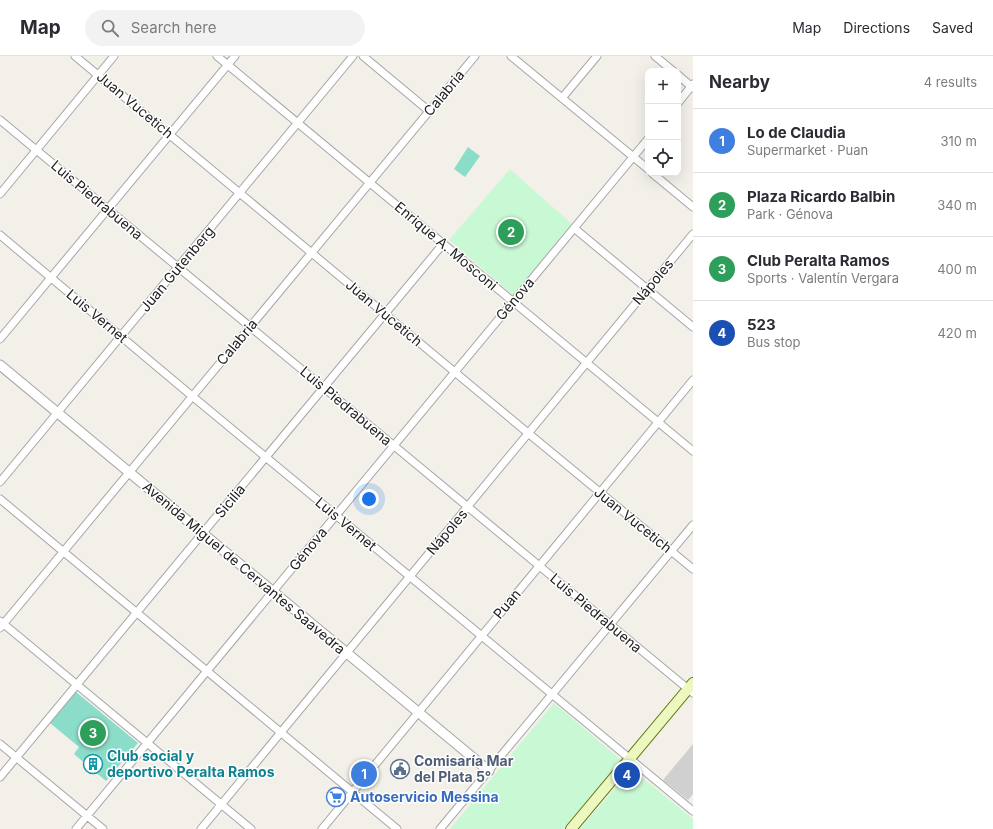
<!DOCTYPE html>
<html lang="en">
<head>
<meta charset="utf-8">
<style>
	:root { --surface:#fff; --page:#f2f2f3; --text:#2b2b33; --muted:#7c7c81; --line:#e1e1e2; --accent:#0b8043 }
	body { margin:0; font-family:Inter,sans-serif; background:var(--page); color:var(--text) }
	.controls { position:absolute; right:12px; top:12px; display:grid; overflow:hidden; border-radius:8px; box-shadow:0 4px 16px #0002 }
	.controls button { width:36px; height:36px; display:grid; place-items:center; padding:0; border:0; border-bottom:1px solid var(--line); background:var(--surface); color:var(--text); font:20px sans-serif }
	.you { position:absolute; left:369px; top:443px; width:14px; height:14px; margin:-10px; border:3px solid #fff; border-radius:50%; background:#1a73e8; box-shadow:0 0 0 6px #1a73e833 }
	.badge { display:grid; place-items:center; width:26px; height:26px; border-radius:50%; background:var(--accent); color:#fff; font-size:13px; font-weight:700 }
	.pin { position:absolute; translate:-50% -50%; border:2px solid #fff; box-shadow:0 1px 4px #0006 }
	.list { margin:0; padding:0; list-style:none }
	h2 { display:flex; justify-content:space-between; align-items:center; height:52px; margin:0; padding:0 16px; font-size:17px }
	h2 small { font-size:13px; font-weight:400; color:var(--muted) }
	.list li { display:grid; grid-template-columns:26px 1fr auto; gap:12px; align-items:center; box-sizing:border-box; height:64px; padding:0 16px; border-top:1px solid var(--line) }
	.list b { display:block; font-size:15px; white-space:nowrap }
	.list p { margin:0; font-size:13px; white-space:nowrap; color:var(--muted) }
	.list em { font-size:13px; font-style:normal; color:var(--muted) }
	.icon { flex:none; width:22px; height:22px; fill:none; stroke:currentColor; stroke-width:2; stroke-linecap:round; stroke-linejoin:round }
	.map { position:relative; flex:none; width:693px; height:773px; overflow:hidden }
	header { display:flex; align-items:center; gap:24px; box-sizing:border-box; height:56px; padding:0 20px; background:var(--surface); border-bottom:1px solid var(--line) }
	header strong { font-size:19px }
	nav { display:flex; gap:22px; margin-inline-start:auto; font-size:14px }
	.search { width:280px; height:36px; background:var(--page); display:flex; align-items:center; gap:10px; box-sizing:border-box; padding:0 14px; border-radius:22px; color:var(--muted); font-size:15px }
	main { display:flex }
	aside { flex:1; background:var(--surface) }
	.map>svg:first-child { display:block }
	.religious { fill:#d0d0d0 }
	.park { fill:#c9f8d4 }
	.pitch { fill:#8bddc9 }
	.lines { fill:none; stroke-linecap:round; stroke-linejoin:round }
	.minor-casing { stroke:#a6a6a6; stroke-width:9 }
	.tertiary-casing { stroke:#a6a6a6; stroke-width:11 }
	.secondary-casing { stroke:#5c7809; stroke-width:12 }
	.minor { stroke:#fff; stroke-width:7 }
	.tertiary { stroke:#fff; stroke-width:9 }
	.secondary { stroke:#edf8c1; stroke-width:10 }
	.labels { text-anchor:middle; stroke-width:3; stroke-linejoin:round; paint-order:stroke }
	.street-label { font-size:14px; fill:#222; stroke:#fff }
	.culture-label { font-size:14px; font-weight:bold; fill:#0d838f; stroke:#fff; text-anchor:start }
	.service-label { font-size:14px; font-weight:bold; fill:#4e5e75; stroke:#fff; text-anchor:start }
	.shop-label { font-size:14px; font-weight:bold; fill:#366cbe; stroke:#fff; text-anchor:start }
</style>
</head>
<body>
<header>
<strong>Map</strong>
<div class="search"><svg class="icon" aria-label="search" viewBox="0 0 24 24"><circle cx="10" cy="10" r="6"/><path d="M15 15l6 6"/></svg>Search here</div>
<nav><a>Map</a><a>Directions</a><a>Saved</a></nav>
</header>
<main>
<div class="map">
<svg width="693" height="773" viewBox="0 0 693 773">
	<rect width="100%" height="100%" fill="#f2f0e9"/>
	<path class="religious" d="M693 688V738L688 744 663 724Z"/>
	<path class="park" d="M510 113 573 169 513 239 449 184Z
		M554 647 621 704 563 773H450Z
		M632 714 635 716 693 763V773H580L628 717Z"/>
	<path class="pitch" d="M468 91 480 100 465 121 454 113Z
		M76 636 138 687 106 725 74 698 79 691 50 667Z"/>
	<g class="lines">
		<defs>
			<path id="minor" d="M75 0 528 377 693 513
				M217 0 693 395
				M363 0 429 55
				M511 0 648 113
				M655 0 673 15
				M678 19 693 32
				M562 42 597 0
				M678 47 693 28
				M0 64 693 637
				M652 117 693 151
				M0 138 114 0
				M574 172 693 271
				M0 179 192 340 693 755
				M0 283 235 0
				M0 426 353 0
				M0 443 397 773
				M0 565 251 773
				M0 572 475 0
				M0 688 103 773
				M0 721 443 188
				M76 773 648 83
				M201 773 693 178
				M322 773 693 324
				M440 773 693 469"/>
			<path id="tertiary" d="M0 309 489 715"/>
			<path id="secondary" d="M571 773 693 627"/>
		</defs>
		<use href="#minor" class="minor-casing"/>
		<use href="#tertiary" class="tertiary-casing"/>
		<use href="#secondary" class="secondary-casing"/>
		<use href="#minor" class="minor"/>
		<use href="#tertiary" class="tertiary"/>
		<use href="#secondary" class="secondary"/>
	</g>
	<defs>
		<symbol id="building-ring" viewBox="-11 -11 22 22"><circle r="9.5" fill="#fff" stroke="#0f9aa8" stroke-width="1.5"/><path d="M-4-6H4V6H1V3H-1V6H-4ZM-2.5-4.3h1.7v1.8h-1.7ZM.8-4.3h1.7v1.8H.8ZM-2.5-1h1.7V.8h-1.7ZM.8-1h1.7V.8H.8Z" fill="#0f9aa8"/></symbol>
		<symbol id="civic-ring" viewBox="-11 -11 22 22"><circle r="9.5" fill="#fff" stroke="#5c6f8a" stroke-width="1.5"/><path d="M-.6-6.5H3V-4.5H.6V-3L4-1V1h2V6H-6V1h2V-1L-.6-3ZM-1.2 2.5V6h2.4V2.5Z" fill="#5c6f8a"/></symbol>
		<symbol id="supermarket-ring" viewBox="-11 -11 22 22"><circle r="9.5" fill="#fff" stroke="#3f7fe0" stroke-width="1.5"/><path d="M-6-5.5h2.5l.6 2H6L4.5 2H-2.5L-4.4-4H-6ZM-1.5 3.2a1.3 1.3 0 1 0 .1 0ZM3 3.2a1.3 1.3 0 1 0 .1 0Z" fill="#3f7fe0"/></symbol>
	</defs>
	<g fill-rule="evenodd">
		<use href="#building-ring" x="82" y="697" width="22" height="22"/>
		<use href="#civic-ring" x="389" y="702" width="22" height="22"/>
		<use href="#supermarket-ring" x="325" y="730" width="22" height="22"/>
	</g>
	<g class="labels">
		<g class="street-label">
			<text transform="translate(444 37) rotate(-50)" y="5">Calabria</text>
			<text transform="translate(135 49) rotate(40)" y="5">Juan Vucetich</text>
			<text transform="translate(97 144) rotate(40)" y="5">Luis Piedrabuena</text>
			<text transform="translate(446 190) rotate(40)" y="5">Enrique A. Mosconi</text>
			<text transform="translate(177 213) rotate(-50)" y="5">Juan Gutenberg</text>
			<text transform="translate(653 226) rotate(-50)" y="5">Nápoles</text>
			<text transform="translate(515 243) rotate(-50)" y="5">Génova</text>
			<text transform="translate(384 257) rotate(40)" y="5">Juan Vucetich</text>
			<text transform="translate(97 260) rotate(40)" y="5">Luis Vernet</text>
			<text transform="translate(237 286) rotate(-50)" y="5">Calabria</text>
			<text transform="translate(346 350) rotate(40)" y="5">Luis Piedrabuena</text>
			<text transform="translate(230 445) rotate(-50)" y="5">Sicilia</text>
			<text transform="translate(633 464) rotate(39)" y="5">Juan Vucetich</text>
			<text transform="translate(346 468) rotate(40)" y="5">Luis Vernet</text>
			<text transform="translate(447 476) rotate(-50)" y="5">Nápoles</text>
			<text transform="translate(308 493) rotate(-51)" y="5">Génova</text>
			<text transform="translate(244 512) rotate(40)" y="5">Avenida Miguel de Cervantes Saavedra</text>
			<text transform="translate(507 548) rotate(-50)" y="5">Puan</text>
			<text transform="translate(596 557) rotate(40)" y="5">Luis Piedrabuena</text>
		</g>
		<g class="culture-label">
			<text x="107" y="705">Club social y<tspan x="107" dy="16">deportivo Peralta Ramos</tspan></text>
		</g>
		<g class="service-label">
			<text x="414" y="710">Comisaría Mar<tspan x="414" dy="16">del Plata 5°</tspan></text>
		</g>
		<g class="shop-label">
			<text x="350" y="746">Autoservicio Messina</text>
		</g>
	</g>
</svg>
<div class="controls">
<button>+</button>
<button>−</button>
<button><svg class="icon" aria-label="locate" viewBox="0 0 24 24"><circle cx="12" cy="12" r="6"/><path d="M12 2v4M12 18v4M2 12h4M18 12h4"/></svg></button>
</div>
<div class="you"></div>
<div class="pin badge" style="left:364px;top:718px;background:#3f7fe0">1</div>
<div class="pin badge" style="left:511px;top:176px;background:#2e9e5b">2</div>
<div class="pin badge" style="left:93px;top:677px;background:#2e9e5b">3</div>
<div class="pin badge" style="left:627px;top:719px;background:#1a4fb4">4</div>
</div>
<aside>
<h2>Nearby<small>4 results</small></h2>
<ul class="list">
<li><span class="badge" style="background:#3f7fe0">1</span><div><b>Lo de Claudia</b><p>Supermarket · Puan</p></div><em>310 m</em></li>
<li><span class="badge" style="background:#2e9e5b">2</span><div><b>Plaza Ricardo Balbin</b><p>Park · Génova</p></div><em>340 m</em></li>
<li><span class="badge" style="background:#2e9e5b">3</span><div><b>Club Peralta Ramos</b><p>Sports · Valentín Vergara</p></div><em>400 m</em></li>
<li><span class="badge" style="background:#1a4fb4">4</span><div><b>523</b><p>Bus stop</p></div><em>420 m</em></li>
</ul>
</aside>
</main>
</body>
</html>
